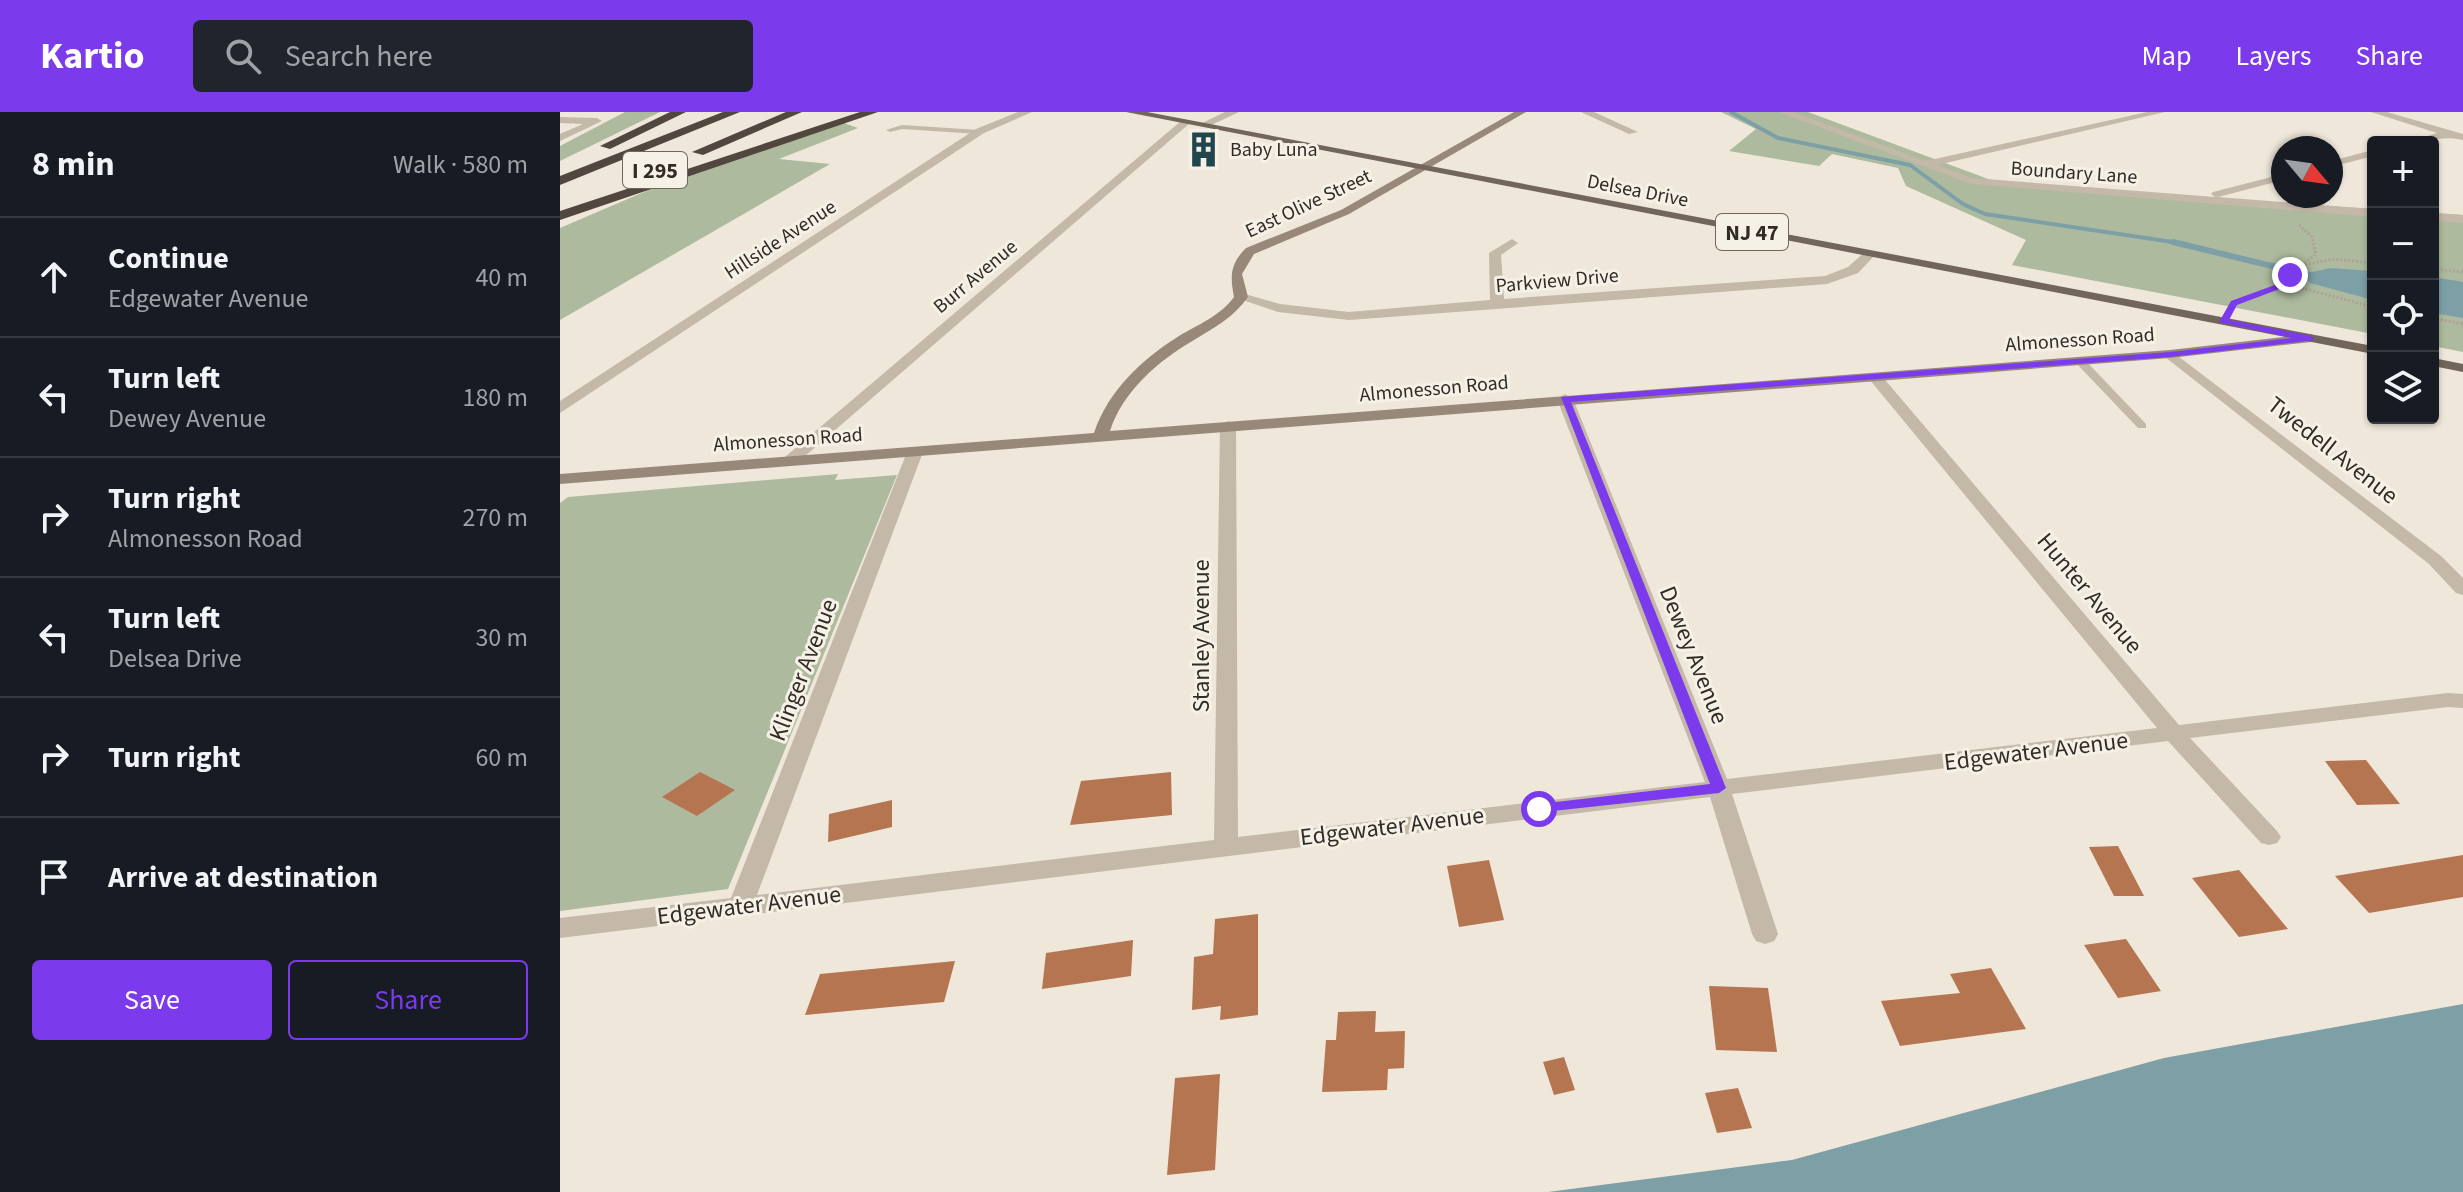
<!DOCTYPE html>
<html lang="en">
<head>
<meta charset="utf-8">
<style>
	:root { --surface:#171b24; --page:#20242c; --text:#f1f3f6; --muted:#9ea1a6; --line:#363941; --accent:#7c3aed }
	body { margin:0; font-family:"Source Sans 3",sans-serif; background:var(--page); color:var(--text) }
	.controls { position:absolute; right:24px; top:24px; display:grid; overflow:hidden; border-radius:8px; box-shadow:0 2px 6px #0004 }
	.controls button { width:72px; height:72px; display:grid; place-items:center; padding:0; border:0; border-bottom:2px solid var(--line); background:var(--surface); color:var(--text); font:40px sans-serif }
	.compass { position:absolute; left:1711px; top:24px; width:72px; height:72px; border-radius:50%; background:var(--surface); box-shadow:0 2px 6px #0004; rotate:119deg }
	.stop { position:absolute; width:24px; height:24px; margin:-18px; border:6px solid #7c3aed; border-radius:50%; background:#fff }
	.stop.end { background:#7c3aed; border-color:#fff; box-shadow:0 2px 8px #0008 }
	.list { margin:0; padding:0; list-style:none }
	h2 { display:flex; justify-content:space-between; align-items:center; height:104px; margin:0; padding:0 32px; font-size:34px }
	h2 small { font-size:26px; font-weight:400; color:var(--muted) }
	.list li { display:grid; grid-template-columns:52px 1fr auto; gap:24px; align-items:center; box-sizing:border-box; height:120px; padding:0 32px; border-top:2px solid var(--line) }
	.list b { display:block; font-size:30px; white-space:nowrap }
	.list p { margin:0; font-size:26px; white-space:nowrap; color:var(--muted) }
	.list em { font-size:26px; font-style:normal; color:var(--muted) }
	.actions { display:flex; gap:16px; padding:24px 32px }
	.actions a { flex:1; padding:18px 0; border:2px solid var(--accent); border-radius:8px; text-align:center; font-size:28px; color:var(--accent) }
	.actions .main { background:var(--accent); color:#fff }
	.icon { flex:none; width:44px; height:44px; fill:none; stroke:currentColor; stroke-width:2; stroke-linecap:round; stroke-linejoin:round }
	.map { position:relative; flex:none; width:1903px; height:1080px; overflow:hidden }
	header { display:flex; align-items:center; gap:48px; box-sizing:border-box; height:112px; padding:0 40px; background:var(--accent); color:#fff }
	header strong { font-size:38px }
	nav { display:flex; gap:44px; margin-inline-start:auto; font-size:28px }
	.search { width:560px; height:72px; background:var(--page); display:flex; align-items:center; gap:20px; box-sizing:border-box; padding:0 28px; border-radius:8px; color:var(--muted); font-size:30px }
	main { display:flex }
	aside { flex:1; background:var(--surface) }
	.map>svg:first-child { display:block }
	.green { fill:#adba9d }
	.water { fill:#7da0a7 }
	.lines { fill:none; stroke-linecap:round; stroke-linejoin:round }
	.stream-far1 { stroke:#7da0a7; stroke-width:4 }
	.stream { stroke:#7da0a7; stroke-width:6 }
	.building { fill:#b57551 }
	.path { stroke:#afa293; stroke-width:3; stroke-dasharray:2 2; stroke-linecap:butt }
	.lane { fill:#c4b8a8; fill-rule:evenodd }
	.street { fill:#c4b8a8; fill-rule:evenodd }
	.secondary { fill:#97887a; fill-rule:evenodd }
	.primary { fill:#72655a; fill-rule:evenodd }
	.highway { fill:#52473f; fill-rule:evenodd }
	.route { fill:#7c3aed }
	.labels { text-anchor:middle; stroke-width:6; stroke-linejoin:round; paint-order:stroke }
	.far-poi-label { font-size:20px; fill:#322c27; stroke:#f6f1e6; text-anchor:start }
	.far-street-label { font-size:20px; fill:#322c27; stroke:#f6f1e6 }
	.shield { fill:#f6f1e6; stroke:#6d6760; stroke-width:2 }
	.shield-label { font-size:22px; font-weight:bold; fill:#322c27 }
	.street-label { font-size:24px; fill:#322c27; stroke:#f6f1e6 }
</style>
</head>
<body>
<header>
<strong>Kartio</strong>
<div class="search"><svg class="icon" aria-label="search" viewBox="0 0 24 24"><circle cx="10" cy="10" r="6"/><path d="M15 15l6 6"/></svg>Search here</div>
<nav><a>Map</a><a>Layers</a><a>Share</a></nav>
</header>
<main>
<aside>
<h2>8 min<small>Walk · 580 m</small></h2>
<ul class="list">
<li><svg class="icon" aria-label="ahead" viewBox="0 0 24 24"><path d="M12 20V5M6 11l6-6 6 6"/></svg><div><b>Continue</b><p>Edgewater Avenue</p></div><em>40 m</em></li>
<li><svg class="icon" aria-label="left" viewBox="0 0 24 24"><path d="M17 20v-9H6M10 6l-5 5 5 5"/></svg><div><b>Turn left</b><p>Dewey Avenue</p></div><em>180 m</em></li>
<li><svg class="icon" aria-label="right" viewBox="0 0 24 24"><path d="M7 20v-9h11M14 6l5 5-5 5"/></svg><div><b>Turn right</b><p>Almonesson Road</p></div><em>270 m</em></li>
<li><svg class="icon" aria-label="left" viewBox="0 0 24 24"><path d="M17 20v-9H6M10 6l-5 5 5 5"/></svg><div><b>Turn left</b><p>Delsea Drive</p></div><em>30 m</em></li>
<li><svg class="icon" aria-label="right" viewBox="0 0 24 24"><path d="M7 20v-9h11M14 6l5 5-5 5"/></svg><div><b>Turn right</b></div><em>60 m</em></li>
<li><svg class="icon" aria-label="arrive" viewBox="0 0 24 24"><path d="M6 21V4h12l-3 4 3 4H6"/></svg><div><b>Arrive at destination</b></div></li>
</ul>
<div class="actions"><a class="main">Save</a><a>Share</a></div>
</aside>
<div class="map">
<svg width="1903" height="1080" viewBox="0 0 1903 1080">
	<rect width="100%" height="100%" fill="#eee7da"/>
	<path class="green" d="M65 0H100L0 49V34Z
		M1161 0H1248L1447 74 1813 97V222L1452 153 1466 128 1346 74 1338 56 1272 42 1259 54 1169 39 1196 17Z
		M281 10 298 16 219 47 270 52 0 208V116L133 59Z
		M1873 101 1903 103V240L1873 234Z
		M278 362 275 368 337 363 168 777 0 799V391L8 385Z"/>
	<path class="water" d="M1770 156 1813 159V188L1750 171 1744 162Z
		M1873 165 1903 170V206L1873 201Z
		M1903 892V1080H988L1232 1048 1604 946Z"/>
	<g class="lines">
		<path class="stream-far1" d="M1171 0 1218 26 1350 53 1403 92 1425 102 1626 132"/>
		<path class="stream" d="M1613 130 1753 164"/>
	</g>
	<path class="building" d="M1806 648 1840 692 1797 693 1765 649Z
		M140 660 175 678 137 704 102 685Z
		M611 660 612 703 510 713 521 669Z
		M332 688V715L268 730 269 702Z
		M1558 734 1584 784H1554L1529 735Z
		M1903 743V785L1809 801 1775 764Z
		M929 748 944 808 899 815 887 754Z
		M1679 758 1728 817 1679 825 1632 766Z
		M698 802V903L660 908 661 894 632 898 634 845 653 842 655 807Z
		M1566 827 1601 879 1558 886 1524 833Z
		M573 828 571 864 482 877 486 841Z
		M395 849 384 890 245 903 260 862Z
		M1431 856 1466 917 1340 934 1321 889 1400 881 1390 862Z
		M1149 874 1208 876 1217 940 1156 938Z
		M816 899 815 920 845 919 844 956 828 957 827 978 762 980 766 928H776L778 900Z
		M1004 945 1015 978 994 983 983 950Z
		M660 962 655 1058 607 1063 615 966Z
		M1178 976 1192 1016 1157 1021 1145 981Z"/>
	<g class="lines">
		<path class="path" d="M1745 153 1772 147 1813 151
			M1873 157 1903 160
			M1727 172 1730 163 1756 142 1752 125 1739 113
			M1672 195 1674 191 1727 172 1813 195
			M1873 206 1903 212"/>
		<path class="lane" d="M342 13 419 18 423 20 419 22 342 17 330 20 326 18Z
			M1520 246 1524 247 1586 312V316H1578L1516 251 1515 249Z"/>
		<path class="street" d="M458 0H472L424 21 0 301V289L416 17Z
			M665 0H679L647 15 638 13Z
			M1021 0H1034L1078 20 1069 22Z
			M1219 0H1233L1366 49 1587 0H1605L1377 53 1413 66 1655 85 1651 82 1653 80 1723 62V68L1658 85 1813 97V105L1411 72Z
			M1811 0H1827L1903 22V28C1884 23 1868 30 1848 30L1877 21Z
			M0 5 37 6 42 9 0 29V22L23 12 0 11Z
			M621 9 630 11 237 351H225L223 348 225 345Z
			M1813 38V44L1771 55V49Z
			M1873 101 1903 103V111L1873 109Z
			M952 127 958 131 941 143 944 187 1265 164 1288 155 1306 139 1316 142 1298 161 1267 172 789 208 718 200 674 185 681 181 720 192 789 200 930 188 929 141Z
			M1610 238 1881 444 1903 466V483L1896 481 1869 452 1605 245V239Z
			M1315 261 1320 262 1619 613 1888 581 1903 582V596L1888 595 1630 626 1717 719 1721 725 1717 731 1709 733 1701 731 1608 629 1172 682 1218 822 1214 829 1205 832 1196 829 1192 822 1150 685 0 826V806L171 786 347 340 355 335 363 340 197 783 654 728 660 314 668 309 676 314 678 725 1145 670 997 287 1005 282 1013 287 1167 667 1597 616 1310 268 1308 265Z"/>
		<path class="secondary" d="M954 0H966L789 102 694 142 682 162 688 185C673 206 655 215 634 228 598 249 563 279 550 319L1610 238 1751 222 1758 226 1751 230 1610 246 0 372V362L534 321C548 279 582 247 619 224 639 212 660 204 674 185 670 164 670 152 686 136L781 98Z"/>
		<path class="primary" d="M566 0H587L1813 234V242Z
			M1873 246 1903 252V260L1873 254Z"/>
		<path class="highway" d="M110 0H126L50 37 40 34Z
			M163 0H180L0 73V64Z
			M226 0H242L143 43 132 40Z
			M300 0H318L0 108V99Z"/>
	</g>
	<path class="route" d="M1727 161 1734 163 1730 173 1677 193 1669 208 1751 224 1755 228 1610 245 1011 290 1166 676 1159 681 974 701V693L979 692 1150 672 1001 285 1610 240 1733 226 1659 210 1671 189 1723 170Z"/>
	<defs>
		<symbol id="building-bare" viewBox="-9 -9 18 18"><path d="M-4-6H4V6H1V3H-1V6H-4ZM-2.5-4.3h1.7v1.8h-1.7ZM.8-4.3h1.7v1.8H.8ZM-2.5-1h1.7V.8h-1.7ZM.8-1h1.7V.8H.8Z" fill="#22464e" stroke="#f6f1e6" stroke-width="2.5" paint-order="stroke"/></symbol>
	</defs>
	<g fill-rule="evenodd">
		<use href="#building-bare" x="618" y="12" width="51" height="51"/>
	</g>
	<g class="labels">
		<g class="far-poi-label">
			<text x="670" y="44">Baby Luna</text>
		</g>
		<g class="far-street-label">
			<text transform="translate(1514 60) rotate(4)" y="7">Boundary Lane</text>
			<text transform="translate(1078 78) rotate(11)" y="7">Delsea Drive</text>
			<text transform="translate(748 91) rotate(-25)" y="7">East Olive Street</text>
			<text transform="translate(220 127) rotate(-33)" y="7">Hillside Avenue</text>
			<text transform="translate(415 164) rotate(-40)" y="7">Burr Avenue</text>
			<text transform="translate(997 168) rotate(-5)" y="7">Parkview Drive</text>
			<text transform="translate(1520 227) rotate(-4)" y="7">Almonesson Road</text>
			<text transform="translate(874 276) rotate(-5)" y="7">Almonesson Road</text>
			<text transform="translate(228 327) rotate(-4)" y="7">Almonesson Road</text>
		</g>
		<g class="shield">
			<rect x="63" y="40" width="64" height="36" rx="6"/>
			<rect x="1156" y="102" width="72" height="36" rx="6"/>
		</g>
		<g class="shield-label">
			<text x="95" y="66">I 295</text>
			<text x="1192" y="128">NJ 47</text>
		</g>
		<g class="street-label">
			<text transform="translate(1773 338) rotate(38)" y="8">Twedell Avenue</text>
			<text transform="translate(1530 481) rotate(50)" y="8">Hunter Avenue</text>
			<text transform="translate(641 524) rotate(-90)" y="8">Stanley Avenue</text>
			<text transform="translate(1134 543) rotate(68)" y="8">Dewey Avenue</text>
			<text transform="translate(243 558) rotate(-69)" y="8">Klinger Avenue</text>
			<text transform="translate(1476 639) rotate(-7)" y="8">Edgewater Avenue</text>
			<text transform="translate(832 714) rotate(-7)" y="8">Edgewater Avenue</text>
			<text transform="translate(189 793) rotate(-7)" y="8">Edgewater Avenue</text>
		</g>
	</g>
</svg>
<div class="controls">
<button>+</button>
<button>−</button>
<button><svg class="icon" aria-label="locate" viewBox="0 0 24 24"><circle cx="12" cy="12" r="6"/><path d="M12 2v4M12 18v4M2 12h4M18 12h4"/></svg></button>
<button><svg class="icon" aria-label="layers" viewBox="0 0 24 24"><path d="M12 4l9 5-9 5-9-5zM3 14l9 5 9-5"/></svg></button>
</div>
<svg class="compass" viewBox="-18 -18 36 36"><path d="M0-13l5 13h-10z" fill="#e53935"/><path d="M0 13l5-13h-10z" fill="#9ea1a6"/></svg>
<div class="stop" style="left:979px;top:697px"></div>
<div class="stop end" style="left:1730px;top:163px"></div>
</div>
</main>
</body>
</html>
